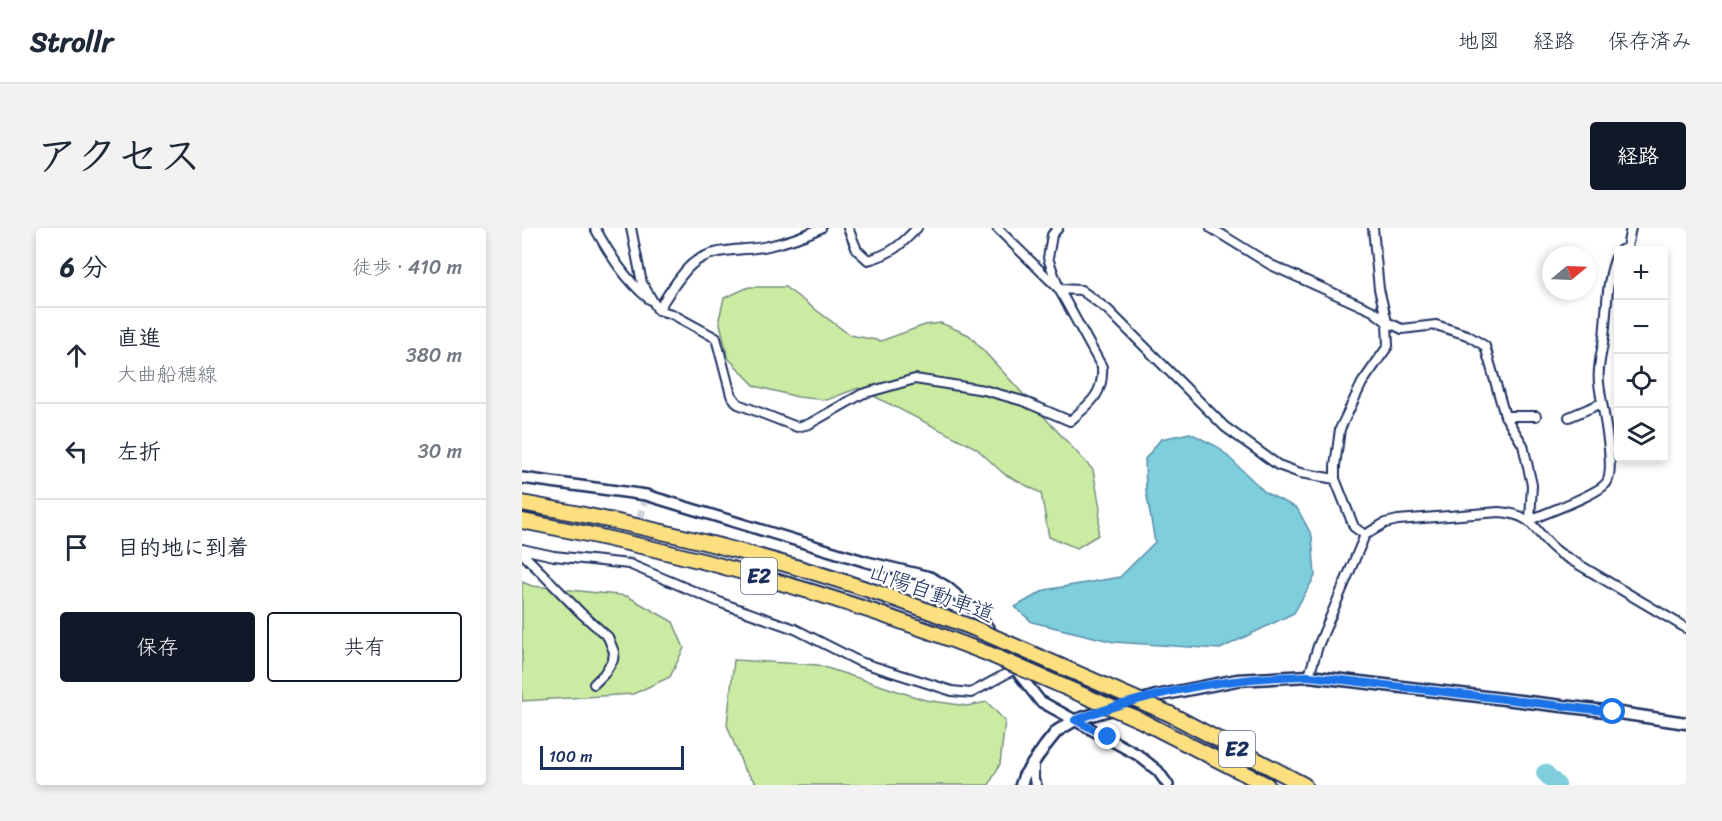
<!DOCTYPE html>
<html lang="ja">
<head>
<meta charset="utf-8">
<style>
	:root { --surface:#fff; --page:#f2f2f3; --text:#1f2937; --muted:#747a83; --line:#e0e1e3; --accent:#111827 }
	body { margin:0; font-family:Sriracha,"Klee One",sans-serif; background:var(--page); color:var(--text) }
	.controls { position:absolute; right:18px; top:18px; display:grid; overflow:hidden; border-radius:6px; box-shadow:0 3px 9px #0003 }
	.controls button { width:54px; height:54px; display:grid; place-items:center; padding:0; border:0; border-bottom:2px solid var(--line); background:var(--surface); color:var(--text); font:30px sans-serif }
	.compass { position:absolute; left:1020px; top:18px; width:54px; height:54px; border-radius:50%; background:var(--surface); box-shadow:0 3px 9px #0003; rotate:71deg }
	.scale { position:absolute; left:18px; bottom:15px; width:144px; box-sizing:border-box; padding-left:6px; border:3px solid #1b2f5e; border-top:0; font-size:16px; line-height:21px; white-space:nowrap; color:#1b2f5e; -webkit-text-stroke:4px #fff; paint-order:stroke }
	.stop { position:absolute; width:18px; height:18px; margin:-14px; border:4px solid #1a73e8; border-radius:50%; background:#fff }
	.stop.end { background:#1a73e8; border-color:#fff; box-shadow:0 2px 6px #0008 }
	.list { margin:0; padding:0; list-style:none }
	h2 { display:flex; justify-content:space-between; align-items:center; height:78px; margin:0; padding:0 24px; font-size:26px }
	h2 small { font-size:20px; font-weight:400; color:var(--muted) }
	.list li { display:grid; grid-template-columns:39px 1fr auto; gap:18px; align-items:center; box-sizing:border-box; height:96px; padding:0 24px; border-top:2px solid var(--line) }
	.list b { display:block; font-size:22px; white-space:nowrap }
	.list p { margin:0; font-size:20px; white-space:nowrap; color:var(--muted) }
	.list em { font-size:20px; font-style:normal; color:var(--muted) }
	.actions { display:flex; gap:12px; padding:18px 24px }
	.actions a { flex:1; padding:14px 0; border:2px solid var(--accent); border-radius:6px; text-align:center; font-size:21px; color:var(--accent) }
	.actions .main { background:var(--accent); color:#fff }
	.icon { flex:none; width:33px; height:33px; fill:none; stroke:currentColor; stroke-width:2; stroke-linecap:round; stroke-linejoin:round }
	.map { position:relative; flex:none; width:1164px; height:557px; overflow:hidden; border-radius:6px }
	header { display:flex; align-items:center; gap:36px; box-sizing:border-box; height:84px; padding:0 30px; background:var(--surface); border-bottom:2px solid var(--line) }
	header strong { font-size:28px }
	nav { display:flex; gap:33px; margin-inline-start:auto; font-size:21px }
	.intro { display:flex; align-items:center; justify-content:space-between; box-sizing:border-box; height:144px; padding:0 36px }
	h1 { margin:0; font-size:42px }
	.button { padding:15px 27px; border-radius:6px; background:var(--accent); color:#fff; font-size:21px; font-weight:700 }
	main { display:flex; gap:36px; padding:0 36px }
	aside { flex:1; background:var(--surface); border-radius:6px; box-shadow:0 3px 9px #0003 }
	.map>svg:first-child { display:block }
	.green { fill:#cceba2; stroke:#748d80; stroke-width:1.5 }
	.water { fill:#7fcedc; stroke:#578eaa; stroke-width:1.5 }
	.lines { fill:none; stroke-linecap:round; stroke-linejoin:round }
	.river { stroke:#7fcedc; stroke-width:18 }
	.minor-tunnel { stroke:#d1d5df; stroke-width:8; stroke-dasharray:8 4; stroke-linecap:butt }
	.minor-casing { stroke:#1b2f5e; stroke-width:12 }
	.tertiary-casing { stroke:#1b2f5e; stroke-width:14 }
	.secondary-casing { stroke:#1b2f5e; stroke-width:15 }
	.motorway-casing { stroke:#1b2f5e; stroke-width:18 }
	.minor { stroke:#fff; stroke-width:8 }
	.tertiary { stroke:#fff; stroke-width:9 }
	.secondary { stroke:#fff; stroke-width:10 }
	.motorway { stroke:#fce080; stroke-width:14 }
	.motorway-bridge-casing { stroke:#1b2f5e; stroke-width:18; stroke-linecap:butt }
	.motorway-bridge { stroke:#fce080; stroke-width:14 }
	.route { stroke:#1a73e8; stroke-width:8 }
	.labels { text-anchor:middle; stroke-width:4.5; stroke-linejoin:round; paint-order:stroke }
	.shield { fill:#fff; stroke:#5f6d8e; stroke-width:1.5 }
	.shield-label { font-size:21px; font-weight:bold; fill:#1b2f5e }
	.street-label { font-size:22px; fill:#1b2f5e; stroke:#fff }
</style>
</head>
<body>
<header>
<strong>Strollr</strong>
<nav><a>地図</a><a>経路</a><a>保存済み</a></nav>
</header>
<div class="intro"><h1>アクセス</h1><a class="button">経路</a></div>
<main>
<aside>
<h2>6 分<small>徒歩 · 410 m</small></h2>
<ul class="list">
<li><svg class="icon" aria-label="ahead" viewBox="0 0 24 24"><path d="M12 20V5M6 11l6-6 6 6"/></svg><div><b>直進</b><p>大曲船穂線</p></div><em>380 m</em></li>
<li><svg class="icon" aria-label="left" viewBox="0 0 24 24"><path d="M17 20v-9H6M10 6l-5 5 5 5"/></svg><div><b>左折</b></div><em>30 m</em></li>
<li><svg class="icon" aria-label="arrive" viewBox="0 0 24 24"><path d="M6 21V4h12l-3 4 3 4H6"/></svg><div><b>目的地に到着</b></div></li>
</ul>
<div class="actions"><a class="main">保存</a><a>共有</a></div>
</aside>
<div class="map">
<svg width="1164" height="557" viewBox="0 0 1164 557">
	<rect width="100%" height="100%" fill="#fff"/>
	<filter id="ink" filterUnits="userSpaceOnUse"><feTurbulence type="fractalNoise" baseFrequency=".0167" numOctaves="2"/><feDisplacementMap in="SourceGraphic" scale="12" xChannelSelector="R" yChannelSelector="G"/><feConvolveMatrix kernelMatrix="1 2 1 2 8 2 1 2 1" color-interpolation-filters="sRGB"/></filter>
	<g filter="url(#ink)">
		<path class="green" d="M227 59H263L328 107 359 113 403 97 419 95 447 107 571 242 578 280 576 307 555 320 527 309 519 265 482 246 454 220 336 160 305 172 276 169 233 158 206 130 197 91 202 70Z
			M0 354 10 358 105 368 151 394 162 420 148 449 111 466 0 473Z
			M212 432 296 437 403 472 445 478 465 474 483 493 478 536 467 557H236L222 541 205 497Z"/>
		<path class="water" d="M668 205 696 219 744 265 775 280 790 308 793 348 772 385 698 421 592 414 510 394 493 379 523 362 598 349 633 314 624 263 623 231 639 211Z"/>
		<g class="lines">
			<path class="river" d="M1023 545 1035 557"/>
			<path class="minor-tunnel" d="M107 336 124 267"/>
			<defs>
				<path id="minor" d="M73 0C88 27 103 51 127 71
					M109 0 120 55 136 82 150 86 194 110 209 167 216 176 275 199 287 196 340 166 393 151 462 162 501 173 548 193C567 176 582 167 580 139L537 61 526 30 530 7 536 0
					M326 0 335 22 346 32C369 26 379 17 395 0
					M475 0 537 61 559 62 586 82 703 199 756 237 778 245 813 251
					M689 0 749 37 851 83 865 94 880 101 914 97 945 107 963 118 983 188 1001 217 1010 257 1008 292
					M1099 22 1105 19 1109 0
					M136 82C146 67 156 49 169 37 190 18 221 24 246 18 264 14 282 8 299 0
					M983 188H1014
					M1047 189 1080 175
					M1008 292C1023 285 1078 266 1085 254 1094 238 1079 175 1077 155 1075 139 1080 125 1082 109 1085 83 1084 48 1096 25
					M843 307 832 299 813 251V238L818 201 840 155 866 118 865 94 857 61 851 0
					M0 321 32 328 107 336 202 376 273 401 338 434 430 463 449 465 493 441
					M0 325 59 385 86 409 92 424 91 432 82 446 72 456
					M787 448 796 418 843 307 863 295 876 292 977 284C1017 287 1010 306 1039 326L1164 400
					M512 534V552L515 557"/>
				<path id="tertiary" d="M0 250 124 267 345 334 408 349 425 359 457 386 493 441 518 473 616 527 636 543 646 557"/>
				<path id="secondary" d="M499 557 502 548 523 518 535 503 553 492 634 468 715 452 787 448 1091 484 1164 495"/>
				<path id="motorway" d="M0 275C121 297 242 326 359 366 389 376 419 388 449 399
					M0 293C160 323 316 366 467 426
					M648 486 782 557
					M618 492 745 557"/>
			</defs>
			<use href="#minor" class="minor-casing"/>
			<use href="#tertiary" class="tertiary-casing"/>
			<use href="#secondary" class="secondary-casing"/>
			<use href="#motorway" class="motorway-casing"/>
			<use href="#minor" class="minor"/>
			<use href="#tertiary" class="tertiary"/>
			<use href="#secondary" class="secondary"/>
			<use href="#motorway" class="motorway"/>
			<defs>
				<path id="motorway-bridge" d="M449 399 648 486
					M467 426 618 492"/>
			</defs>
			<use href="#motorway-bridge" class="motorway-bridge-casing"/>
			<use href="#motorway-bridge" class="motorway-bridge"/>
		</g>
	</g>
	<g class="lines" filter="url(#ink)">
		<path class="route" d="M586 509 553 492C628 464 707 449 787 448L1091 484"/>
	</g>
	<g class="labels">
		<g class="shield">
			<rect x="219" y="330" width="36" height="36" rx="4.5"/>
			<rect x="697" y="503" width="36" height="36" rx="4.5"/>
		</g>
		<g class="shield-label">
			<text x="237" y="355">E2</text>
			<text x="715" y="528">E2</text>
		</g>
		<g class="street-label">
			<text transform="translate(410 364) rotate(20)" y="8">山陽自動車道</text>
		</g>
	</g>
</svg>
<div class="controls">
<button>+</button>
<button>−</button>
<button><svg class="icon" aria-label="locate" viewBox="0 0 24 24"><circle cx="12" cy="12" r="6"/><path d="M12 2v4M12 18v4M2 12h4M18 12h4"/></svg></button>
<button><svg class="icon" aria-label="layers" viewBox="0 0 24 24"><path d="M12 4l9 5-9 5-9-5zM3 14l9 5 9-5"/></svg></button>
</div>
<svg class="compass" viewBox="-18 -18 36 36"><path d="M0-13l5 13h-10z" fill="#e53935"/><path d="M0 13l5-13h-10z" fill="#747a83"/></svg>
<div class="scale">100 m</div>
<div class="stop" style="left:1091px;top:484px"></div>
<div class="stop end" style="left:586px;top:509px"></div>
</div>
</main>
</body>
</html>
